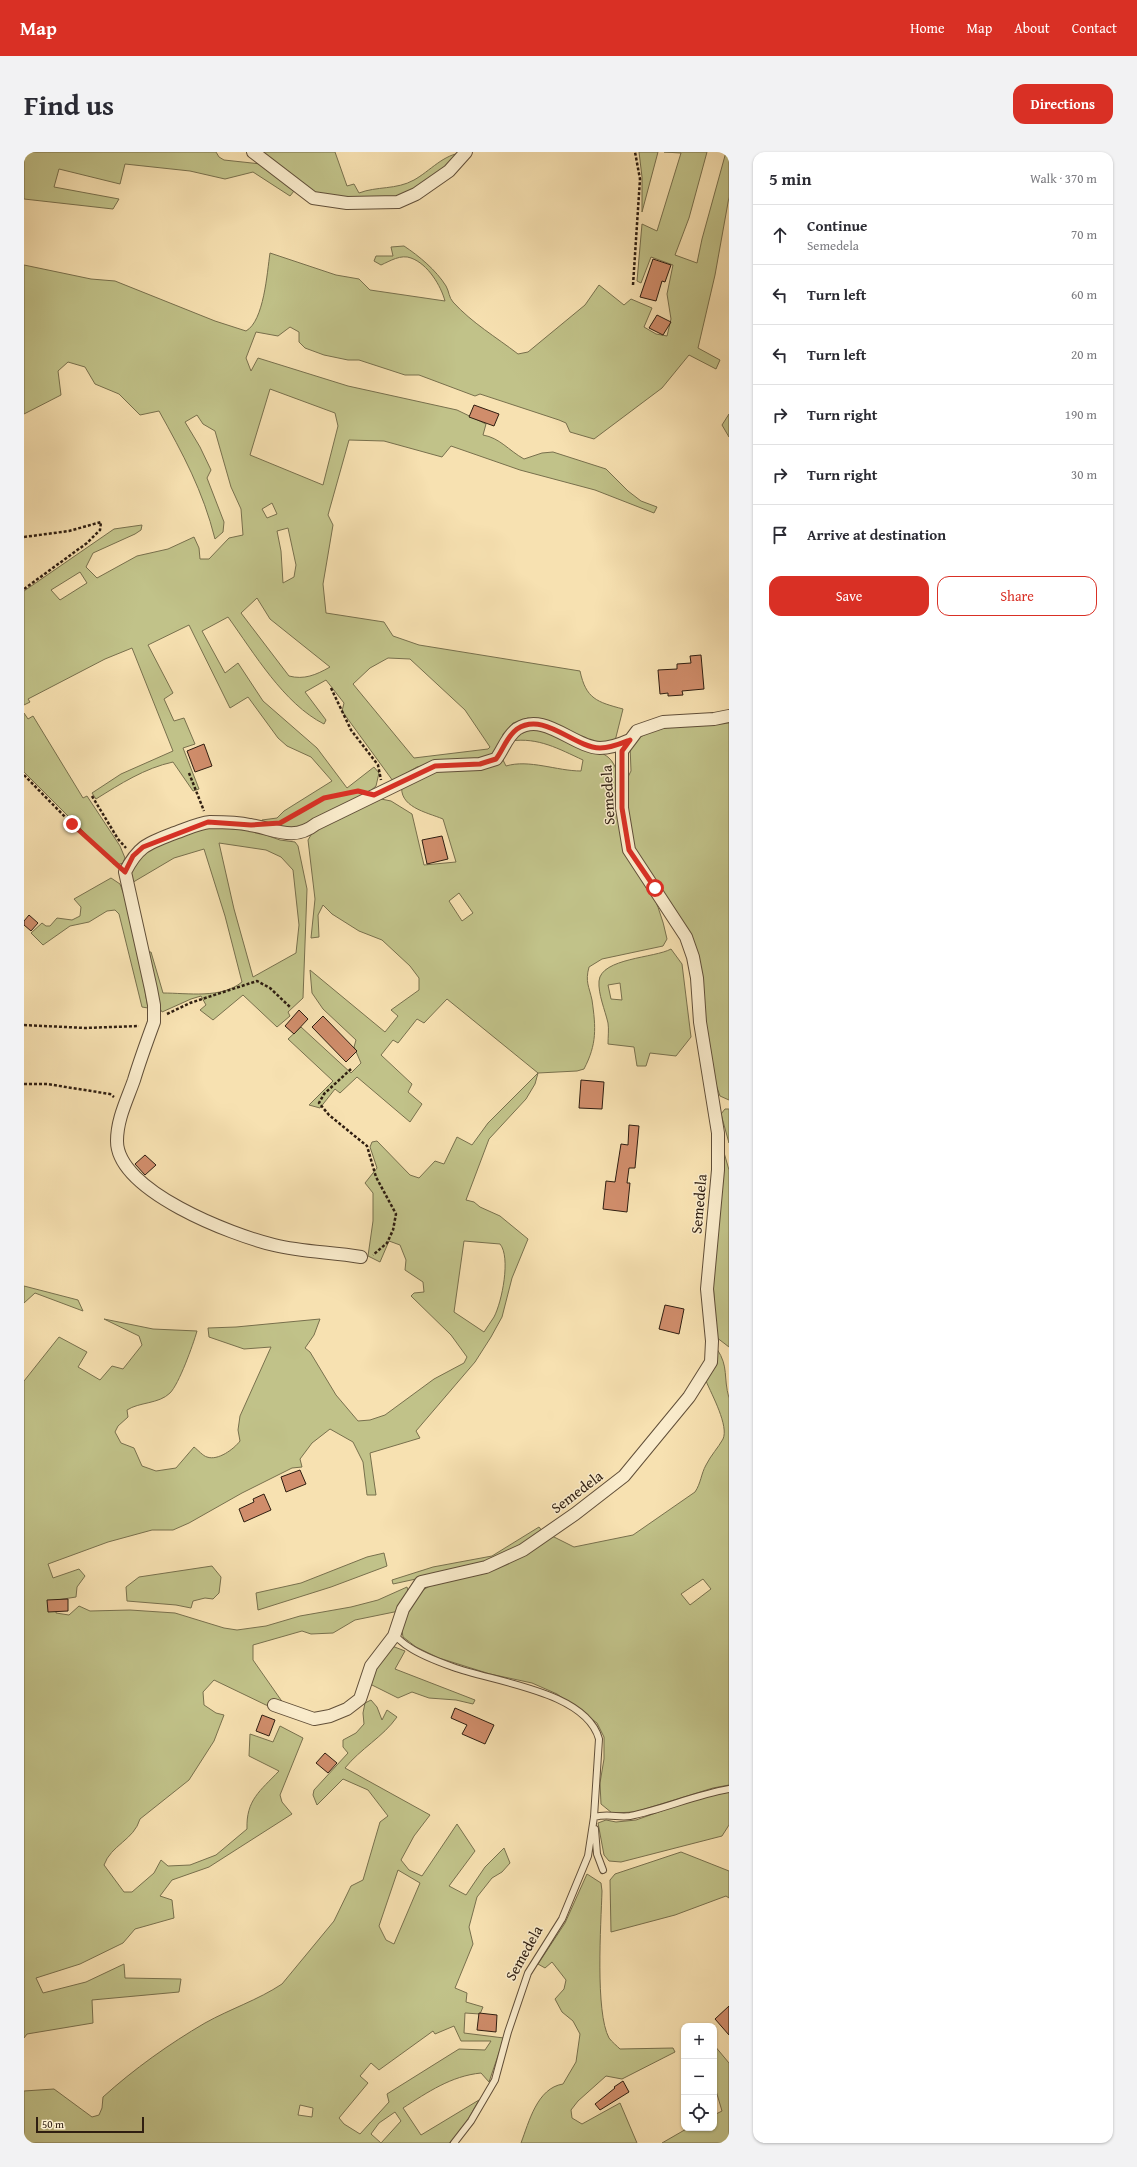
<!DOCTYPE html>
<html lang="en">
<head>
<meta charset="utf-8">
<style>
	:root { --surface:#fff; --page:#f2f2f3; --text:#2b2b33; --muted:#7c7c81; --line:#e1e1e2; --accent:#d93025 }
	body { margin:0; font-family:"Gentium Book Plus",serif; background:var(--page); color:var(--text) }
	.controls { position:absolute; right:12px; bottom:12px; display:grid; overflow:hidden; border-radius:8px; box-shadow:0 1px 3px #0004 }
	.controls button { width:36px; height:36px; display:grid; place-items:center; padding:0; border:0; border-bottom:1px solid var(--line); background:var(--surface); color:var(--text); font:20px sans-serif }
	.scale { position:absolute; left:12px; bottom:10px; width:108px; box-sizing:border-box; padding-left:4px; border:2px solid #2f1e11; border-top:0; font-size:11px; line-height:14px; white-space:nowrap; color:#2f1e11; -webkit-text-stroke:3px #faeccc; paint-order:stroke }
	.stop { position:absolute; width:12px; height:12px; margin:-9px; border:3px solid #d93025; border-radius:50%; background:#fff }
	.stop.end { background:#d93025; border-color:#fff; box-shadow:0 1px 4px #0008 }
	.list { margin:0; padding:0; list-style:none }
	h2 { display:flex; justify-content:space-between; align-items:center; height:52px; margin:0; padding:0 16px; font-size:17px }
	h2 small { font-size:13px; font-weight:400; color:var(--muted) }
	.list li { display:grid; grid-template-columns:26px 1fr auto; gap:12px; align-items:center; box-sizing:border-box; height:60px; padding:0 16px; border-top:1px solid var(--line) }
	.list b { display:block; font-size:15px; white-space:nowrap }
	.list p { margin:0; font-size:13px; white-space:nowrap; color:var(--muted) }
	.list em { font-size:13px; font-style:normal; color:var(--muted) }
	.actions { display:flex; gap:8px; padding:12px 16px }
	.actions a { flex:1; padding:9px 0; border:1px solid var(--accent); border-radius:12px; text-align:center; font-size:14px; color:var(--accent) }
	.actions .main { background:var(--accent); color:#fff }
	.icon { flex:none; width:22px; height:22px; fill:none; stroke:currentColor; stroke-width:2; stroke-linecap:round; stroke-linejoin:round }
	.map { position:relative; flex:none; width:705px; height:1991px; overflow:hidden; border-radius:12px }
	header { display:flex; align-items:center; gap:24px; box-sizing:border-box; height:56px; padding:0 20px; background:var(--accent); color:#fff }
	header strong { font-size:19px }
	nav { display:flex; gap:22px; margin-inline-start:auto; font-size:14px }
	.intro { display:flex; align-items:center; justify-content:space-between; box-sizing:border-box; height:96px; padding:0 24px }
	h1 { margin:0; font-size:28px }
	.button { padding:10px 18px; border-radius:12px; background:var(--accent); color:#fff; font-size:14px; font-weight:700 }
	main { display:flex; gap:24px; padding:0 24px }
	aside { flex:1; background:var(--surface); border-radius:12px; box-shadow:0 1px 3px #0004 }
	.map>svg:first-child { display:block }
	.green { fill:#c1c289; stroke:#78704d; fill-rule:evenodd }
	.building { fill:#d08d6b; stroke:#2f1e11 }
	.lines { fill:none; stroke-linecap:round; stroke-linejoin:round }
	.service-casing { stroke:#614f39; stroke-width:8 }
	.minor-casing { stroke:#614f39; stroke-width:14 }
	.path { stroke:#2f1e11; stroke-width:2.5; stroke-dasharray:3 2; stroke-linecap:butt }
	.service { stroke:#faeccc; stroke-width:6 }
	.minor { stroke:#faeccc; stroke-width:12 }
	.route { stroke:#d93025; stroke-width:5 }
	.labels { text-anchor:middle; stroke-width:3; stroke-linejoin:round; paint-order:stroke }
	.street-label { font-size:15px; fill:#2f1e11; stroke:#faeccc }
</style>
</head>
<body>
<header>
<strong>Map</strong>
<nav><a>Home</a><a>Map</a><a>About</a><a>Contact</a></nav>
</header>
<div class="intro"><h1>Find us</h1><a class="button">Directions</a></div>
<main>
<div class="map">
<svg width="705" height="1991" viewBox="0 0 705 1991">
	<rect width="100%" height="100%" fill="#f7e1b1"/>
	<filter id="stains"><feTurbulence type="fractalNoise" baseFrequency=".005" numOctaves="4"/><feColorMatrix values="0 0 0 0 .2 0 0 0 0 .09 0 0 0 0 .02 0 0 0 .5 -.17"/></filter>
	<radialGradient id="worn" r=".72"><stop offset=".6" stop-color="#630" stop-opacity="0"/><stop offset="1" stop-color="#630" stop-opacity=".3"/></radialGradient>
	<path class="green" d="M0 0H192L195 5 200 8 237 12 270 39 266 44 229 20 201 27 166 19 101 12 96 32 35 17 30 35 95 47 89 57 0 47Z
		M239 0H311L323 34 330 32 335 41C353 34 372 38 390 28 406 19 420 2 438 1L437 4 385 42 360 49 287 42 269 29Z
		M615 0H634L618 60V25Z
		M640 0H683L665 66 651 103 673 111 678 87 702 0H705V45L691 123 674 196 696 208 692 217 665 203 638 236 570 287 546 280 542 271 535 268 456 242 451 244 395 223H381L335 208H324L300 203 281 196 275 190V180L266 175 254 184 232 180 222 206 227 219 234 206 324 234 433 258 462 272 459 283C476 286 484 298 500 307L518 301 529 300 582 317 604 339 617 349 633 355 630 361 571 338 496 318 427 294 418 305 360 289 325 288 304 363 309 373 299 432 302 461 360 470 369 484 395 493 556 519C562 547 573 550 599 557L591 589 566 592 522 570 504 566 489 571 479 582 476 594 471 601 461 607 410 611 393 615 369 629 318 559 320 551 302 528 281 540 302 568 300 572C260 552 230 501 204 465L178 479 201 521 214 511 239 549 293 596 323 636 350 615 355 621 352 634 338 646 270 680 238 674V668L253 666 260 659 308 629 287 605 263 594 254 586 224 545 206 556 165 473 124 493 149 541 140 547 150 569 160 566 171 592 159 596 175 637 169 639 149 610C121 616 96 632 72 647L68 641 97 622 149 599 108 496 81 507 4 547 6 550 0 553V439L90 377 118 373 117 378 111 382 69 401 62 415 73 426 113 404 144 397 170 385 175 396 176 407H185L205 386 219 383 217 357 207 335 191 279 179 272 173 263 161 270 176 295 187 318 183 326 200 370 199 380 191 387C179 339 159 302 135 259L116 263 95 242 71 232 61 215 44 210 34 219 37 243 0 262V113L67 127 91 129 191 169 222 179C240 169 243 121 246 101L312 123 335 127 346 138 421 149C417 134 404 112 387 106 377 102 366 109 357 113L350 109 352 104H369L367 95 380 94C395 104 412 118 422 134 425 139 425 146 429 150 448 171 472 185 494 202L504 200 561 153 575 133 600 153 607 147 628 156 620 175 632 182 643 184 647 167 643 142 649 113 627 105 617 131 613 129 618 72 633 79 657 1ZM246 237 311 261 314 274 299 333 226 303ZM248 351 253 362 243 366 238 357ZM264 376 272 413 270 425 259 431 257 399 253 379ZM56 420 63 431 36 448 27 438ZM233 446 246 467 306 515C292 523 280 528 265 524L217 461ZM364 506 386 507 441 558 466 595 464 597 390 606 329 532 346 516Z
		M705 262V285L698 273Z
		M0 561 4 567 9 564 59 646 63 644 96 694 101 706 99 711 93 713 0 620Z
		M705 570V948L696 944 691 930 680 871 677 824 613 702 607 686 603 658V627L607 619 606 593C631 569 672 572 705 570Z
		M515 576C529 581 576 597 585 606 600 620 591 647 597 664 609 706 635 744 643 787L639 794 578 807 565 815C561 830 565 834 568 848 572 876 573 892 560 917L553 919 514 921 511 932 502 947 465 987 442 1048 450 1050 456 1055 476 1064 504 1087 488 1126 478 1165 467 1185 451 1210 392 1279 396 1286 346 1301 352 1343H343L339 1310 329 1290 306 1277 288 1291 276 1307 278 1315 268 1316 218 1341 165 1371 149 1378H128L84 1390 24 1412 29 1426 55 1417 61 1424 53 1435 52 1445 33 1448 32 1461 45 1463 55 1454 66 1459 106 1458 151 1461 200 1476 213 1478 242 1474 276 1464 327 1455 354 1448 383 1435 385 1443 375 1459 331 1468 309 1481 287 1482 278 1479 229 1493V1508L257 1548 268 1560 242 1553 190 1528 179 1540 180 1553 192 1561 200 1563 190 1589 165 1628 116 1667C110 1688 87 1693 80 1713L100 1740H108L130 1721 137 1708 144 1714 166 1713 192 1703 223 1677C222 1648 236 1639 255 1619L225 1604 226 1582 249 1590 256 1574 279 1586 256 1643 258 1650 268 1662 185 1715 148 1728 136 1744 148 1748 150 1766 111 1777 99 1791 56 1812 12 1826 19 1841 62 1830 100 1812 101 1826 157 1827 155 1840 68 1848 69 1871 3 1882 0 1886V1229L35 1185 63 1200 54 1215 76 1228 88 1214 99 1217 118 1193 115 1184 80 1167 129 1177 173 1179C169 1193 155 1232 146 1241 135 1252 115 1250 103 1258L104 1265 94 1274 91 1280 97 1291 110 1296 118 1314 132 1319 152 1316 170 1295C174 1298 179 1304 183 1305 194 1309 210 1297 216 1289L214 1278 216 1264 247 1195 220 1197 185 1185 184 1176 212 1175 296 1167 290 1183 281 1196 286 1200 312 1243 334 1269 346 1268 361 1263 410 1227 440 1211 443 1205 427 1183 387 1144 390 1141 400 1140 399 1130 381 1118 382 1108 376 1093 365 1089 356 1110 344 1104 349 1069V1041L341 1031 353 1016 346 995 348 990 353 989 386 1023 395 1026 411 1009 420 1012 433 985 448 993 464 971 514 921 423 847 400 871 393 867 374 891 369 888 357 903 388 932 384 940 398 952 386 970 333 925 316 941 311 937 296 956 285 953 309 929 264 887 277 875 327 921 337 911 330 895 332 888 299 857 288 841 286 818 361 880 374 864 367 858 395 838V826L386 814 358 788 335 779 308 762 299 753 294 763 295 785 287 786 291 747 284 688 290 678 357 647 367 649 388 662 400 713 432 710 419 667C402 660 374 655 378 632L409 618 471 613 479 608 482 614C505 607 533 619 557 619L559 608C535 597 514 585 487 589L496 579ZM435 741 449 761 438 769 425 749ZM440 1089 476 1092C487 1105 478 1150 470 1165 467 1170 463 1175 460 1180L430 1160Z
		M191 675 230 679 256 688 271 690 274 694 283 737 279 846 264 860 266 864 253 875 219 843 189 868 176 858 182 853 177 844 167 847 138 860 130 846 123 800H127L139 841C164 841 197 847 218 830L201 764 180 697 150 706 106 732 104 720 121 700 168 679ZM195 691 242 698 257 705 269 718 275 773 272 801 229 825 210 757Z
		M87 726 96 732 108 765 124 856 118 855 95 762 91 758 83 759 65 770 46 774 19 793 7 781 18 771 22 774H26L33 766 48 768 56 764 57 755 50 747Z
		M647 797 658 812 667 885 652 904 626 901 622 914H613L610 895 584 892C584 885 585 877 584 871 581 858 574 842 575 829 577 806 631 806 647 797ZM596 831 598 848 587 847 584 833Z
		M701 957H705V991L697 962Z
		M699 997 705 1018V1195L692 1185 689 1128Z
		M0 1134 54 1148 59 1159 11 1141 0 1151Z
		M693 1197C705 1215 699 1225 705 1246V1633L689 1636 611 1660 588 1661 577 1652 576 1631 580 1607V1585L573 1571 533 1542 508 1531 466 1522 415 1506 392 1495 379 1485 377 1473 386 1454 399 1438 414 1429 467 1418 508 1399 528 1384 550 1395 609 1383 671 1340C677 1331 677 1322 682 1313 687 1303 694 1296 699 1287 705 1274 688 1243 682 1229L693 1212ZM679 1427 687 1437 666 1453 657 1442Z
		M515 1375 519 1380 479 1404 424 1420 369 1432 368 1428 409 1415 468 1404Z
		M360 1401 363 1414 307 1435 234 1458 232 1441 277 1431 343 1405Z
		M188 1414 197 1425 195 1441 189 1447 181 1446 169 1449 167 1456 152 1453 103 1449 102 1435 115 1425Z
		M368 1494 381 1499 371 1517 451 1548 449 1552 432 1548 405 1546 388 1540 374 1546 346 1532 348 1522Z
		M347 1548 353 1555 358 1568 363 1558 373 1565C359 1585 336 1597 321 1616L406 1663 390 1684 377 1708 385 1718 398 1724 433 1672 451 1699 425 1734 442 1743 461 1715 480 1696 486 1711 478 1720 468 1726 453 1745 445 1775 449 1792 431 1836 443 1841 442 1850 459 1855 456 1862 441 1861 440 1881 480 1886 465 1930 457 1921C427 1924 404 1940 379 1956L397 1983 455 1948 438 1978 425 1991H0V1939L30 1937 68 1965 75 1963 78 1956 79 1945C110 1917 145 1892 181 1871 206 1857 234 1848 258 1832L310 1769 327 1734 339 1728 356 1670 364 1664 344 1638 319 1627 293 1653 289 1643 290 1638 324 1601 319 1595V1588L332 1581 340 1572 339 1561 341 1551ZM374 1718 396 1731 370 1792 362 1788 355 1774ZM430 1874 437 1889H467L461 1898 435 1897 363 1942 365 1950 336 1982 320 1972 315 1966 344 1931 336 1924 347 1911 355 1918 409 1879 411 1882ZM276 1953 289 1956 288 1965 274 1963ZM371 1960 377 1969 357 1991 347 1982 355 1971Z
		M705 1640V1673L698 1684 597 1710 585 1709 580 1703 574 1671 582 1668 592 1670 612 1668 671 1647Z
		M657 1700 705 1719V1746L702 1744 651 1763 587 1780 586 1728 591 1722Z
		M563 1722 577 1731 578 1739C577 1772 571 1860 585 1886 588 1890 593 1894 596 1897L649 1896 651 1900 598 1927 582 1924 554 1949 547 1958 548 1966 558 1972 596 1951 613 1991H497C505 1970 513 1936 539 1932L552 1910 556 1882 549 1869 538 1860 531 1847 540 1837 542 1828 528 1810 521 1816 514 1812 541 1771Z
		M690 1893 705 1911V1991H638L664 1976H690V1963L698 1959 690 1932Z"/>
	<path class="building" d="M629 107 647 113 641 130 638 129 632 149 616 145Z
		M633 163 647 170 639 183 625 176Z
		M450 253 475 262 470 274 445 265Z
		M677 503 680 537 658 539 659 543 644 544V541L636 542 634 518 653 517V512L667 511 666 504Z
		M180 592 188 614 171 620 163 599Z
		M418 684 424 707 403 712 398 688Z
		M5 763 14 771 7 779 0 773V769Z
		M275 858 284 867 270 882 261 874Z
		M299 864 333 899 322 910 288 875Z
		M557 928 580 930 578 957 555 956Z
		M605 973 615 974 611 1016H605L603 1031H606L603 1060 579 1057 582 1029 591 1030 597 992 604 993Z
		M121 1003 132 1013 121 1023 111 1012Z
		M641 1153 660 1157 655 1182 635 1177Z
		M276 1318 282 1332 262 1340 257 1325Z
		M240 1342 247 1358 220 1370 215 1357 230 1350 229 1347Z
		M44 1447V1459L24 1460 23 1448Z
		M431 1556 470 1573 461 1592 438 1582 443 1573 427 1566Z
		M238 1563 251 1568 245 1584 232 1579Z
		M301 1601 313 1611 304 1621 292 1611Z
		M705 1854V1883L691 1867Z
		M455 1861 473 1863 472 1880 453 1878Z
		M599 1929 605 1940 576 1958 571 1952 591 1936 590 1935Z"/>
	<g class="lines">
		<defs>
			<path id="service" d="M370 1484C376 1487 379 1492 385 1495 398 1504 415 1510 429 1515 469 1530 562 1539 575 1587L570 1665 564 1704 538 1767 504 1821 484 1880 471 1928 447 1969 430 1991
				M570 1665C585 1661 594 1666 606 1664 640 1657 671 1643 705 1637
				M571 1677 573 1702 579 1718"/>
			<path id="minor" d="M229 0 289 46 323 51 374 50 392 42 425 19 442 0
				M337 1105C308 1100 278 1100 250 1093 208 1083 93 1039 93 989 93 967 103 948 110 928 116 908 123 889 130 870V853L127 837 101 720C114 695 122 692 148 682 160 678 174 671 186 670 199 670 213 670 226 673 251 677 269 690 292 672L411 614 456 612 472 607C479 598 483 584 493 577 520 559 549 595 576 596 587 596 597 592 606 588
				M250 1553 290 1567 306 1564 323 1557 336 1547 347 1514 370 1484 379 1457 397 1430 462 1415 499 1398 551 1362 600 1324 665 1245 687 1210 688 1189 683 1137 694 1018V981L676 870 673 826 669 805 662 785 605 698 598 656V599L613 579 639 570 690 567 705 564"/>
		</defs>
		<use href="#service" class="service-casing"/>
		<use href="#minor" class="minor-casing"/>
		<path class="path" d="M609 133 616 27 611 0
			M0 385 45 379 77 370 76 378 63 391 0 437
			M307 536 327 578 354 613 357 628
			M165 621 180 659
			M0 623 48 672 91 712
			M68 644 94 687 102 696
			M264 667 301 646 327 640
			M143 862 166 851 233 829 246 836 266 855
			M0 873 61 876 115 874
			M327 917 300 942 295 951 305 963 343 994 352 1025 372 1062 369 1078 363 1091 349 1103
			M0 932H23L86 942 90 945"/>
		<use href="#service" class="service"/>
		<use href="#minor" class="minor"/>
	</g>
	<g class="lines">
		<path class="route" d="M48 672 101 720 109 704 119 695 184 670 227 673 256 671 300 646 334 639 350 643 411 614 456 612 472 607C479 598 483 584 493 577 520 559 549 595 576 596 587 596 596 592 606 588L598 599V656L605 698 631 736"/>
	</g>
	<g class="labels">
		<g class="street-label">
			<text transform="translate(584 643) rotate(-93)" y="5">Semedela</text>
			<text transform="translate(675 1052) rotate(-85)" y="5">Semedela</text>
			<text transform="translate(553 1340) rotate(-37)" y="5">Semedela</text>
			<text transform="translate(500 1801) rotate(-61)" y="5">Semedela</text>
		</g>
	</g>
	<rect width="100%" height="100%" filter="url(#stains)"/>
	<rect width="100%" height="100%" fill="url(#worn)"/>
</svg>
<div class="controls">
<button>+</button>
<button>−</button>
<button><svg class="icon" aria-label="locate" viewBox="0 0 24 24"><circle cx="12" cy="12" r="6"/><path d="M12 2v4M12 18v4M2 12h4M18 12h4"/></svg></button>
</div>
<div class="scale">50 m</div>
<div class="stop" style="left:631px;top:736px"></div>
<div class="stop end" style="left:48px;top:672px"></div>
</div>
<aside>
<h2>5 min<small>Walk · 370 m</small></h2>
<ul class="list">
<li><svg class="icon" aria-label="ahead" viewBox="0 0 24 24"><path d="M12 20V5M6 11l6-6 6 6"/></svg><div><b>Continue</b><p>Semedela</p></div><em>70 m</em></li>
<li><svg class="icon" aria-label="left" viewBox="0 0 24 24"><path d="M17 20v-9H6M10 6l-5 5 5 5"/></svg><div><b>Turn left</b></div><em>60 m</em></li>
<li><svg class="icon" aria-label="left" viewBox="0 0 24 24"><path d="M17 20v-9H6M10 6l-5 5 5 5"/></svg><div><b>Turn left</b></div><em>20 m</em></li>
<li><svg class="icon" aria-label="right" viewBox="0 0 24 24"><path d="M7 20v-9h11M14 6l5 5-5 5"/></svg><div><b>Turn right</b></div><em>190 m</em></li>
<li><svg class="icon" aria-label="right" viewBox="0 0 24 24"><path d="M7 20v-9h11M14 6l5 5-5 5"/></svg><div><b>Turn right</b></div><em>30 m</em></li>
<li><svg class="icon" aria-label="arrive" viewBox="0 0 24 24"><path d="M6 21V4h12l-3 4 3 4H6"/></svg><div><b>Arrive at destination</b></div></li>
</ul>
<div class="actions"><a class="main">Save</a><a>Share</a></div>
</aside>
</main>
</body>
</html>
